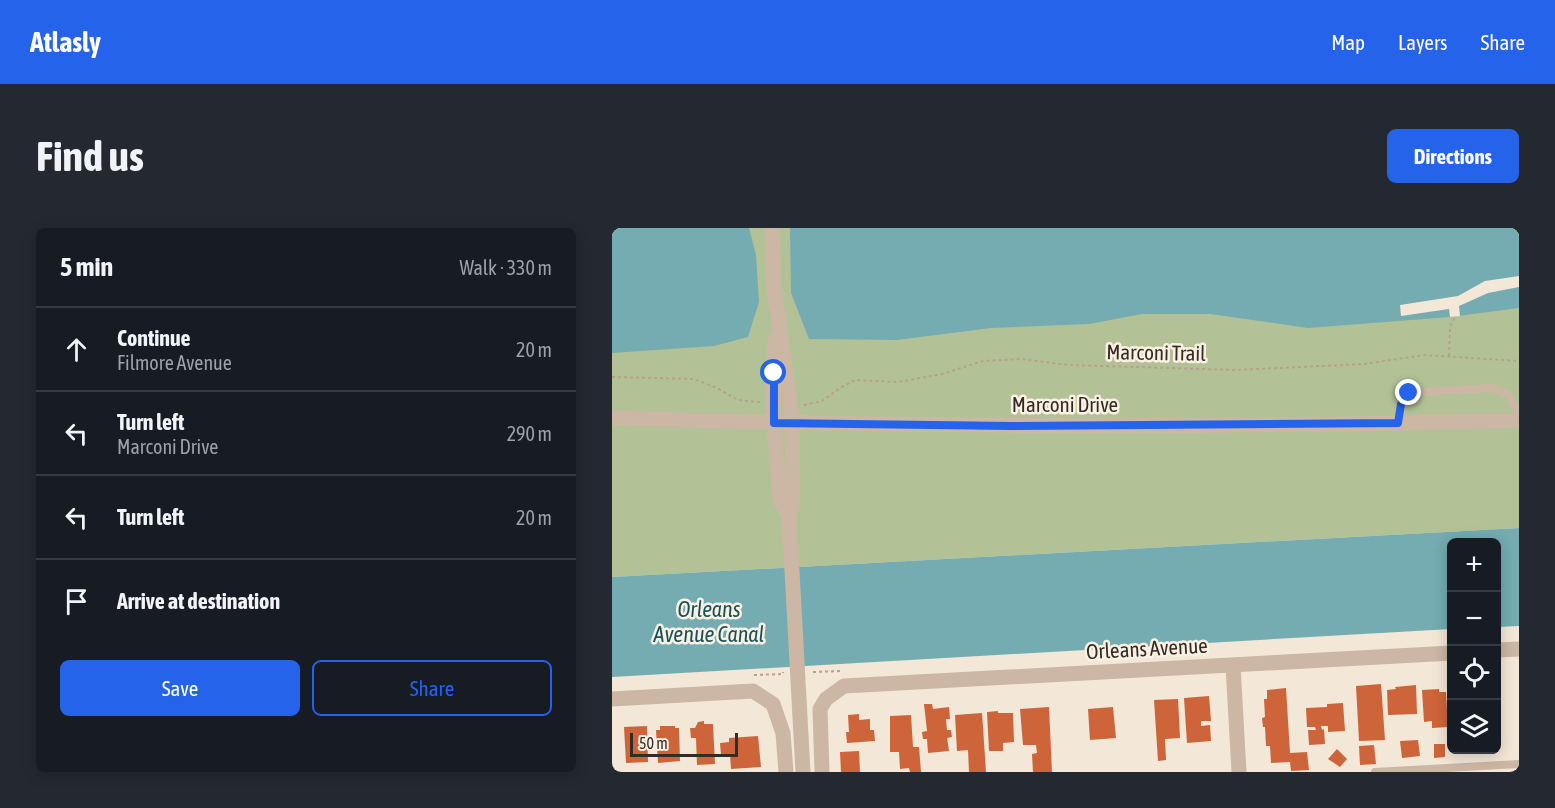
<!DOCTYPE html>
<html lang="en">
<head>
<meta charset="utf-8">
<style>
	:root { --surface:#171b24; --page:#242831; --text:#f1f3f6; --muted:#9ea1a6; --line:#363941; --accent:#2563eb }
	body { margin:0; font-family:"Asap Condensed",sans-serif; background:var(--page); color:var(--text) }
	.controls { position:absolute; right:18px; bottom:18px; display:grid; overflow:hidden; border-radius:9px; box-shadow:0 3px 15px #0003 }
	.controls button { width:54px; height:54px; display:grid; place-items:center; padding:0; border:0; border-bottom:2px solid var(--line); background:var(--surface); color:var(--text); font:30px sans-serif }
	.scale { position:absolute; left:18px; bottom:15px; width:108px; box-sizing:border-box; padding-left:6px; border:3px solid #352b25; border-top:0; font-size:16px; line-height:21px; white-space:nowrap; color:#352b25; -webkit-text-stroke:4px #faf1e4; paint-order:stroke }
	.stop { position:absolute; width:18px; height:18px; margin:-14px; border:4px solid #2563eb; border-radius:50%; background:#fff }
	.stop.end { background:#2563eb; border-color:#fff; box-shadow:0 2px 6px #0008 }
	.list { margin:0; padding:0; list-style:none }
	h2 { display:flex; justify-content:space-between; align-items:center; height:78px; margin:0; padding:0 24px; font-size:26px }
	h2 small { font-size:20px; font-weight:400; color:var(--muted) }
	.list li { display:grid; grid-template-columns:39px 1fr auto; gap:18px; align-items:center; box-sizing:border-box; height:84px; padding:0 24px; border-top:2px solid var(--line) }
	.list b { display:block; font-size:22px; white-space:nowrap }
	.list p { margin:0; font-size:20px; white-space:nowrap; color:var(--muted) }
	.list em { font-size:20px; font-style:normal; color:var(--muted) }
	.actions { display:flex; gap:12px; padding:18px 24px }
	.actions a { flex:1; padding:14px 0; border:2px solid var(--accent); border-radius:9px; text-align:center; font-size:21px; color:var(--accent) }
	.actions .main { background:var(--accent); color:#fff }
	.icon { flex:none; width:33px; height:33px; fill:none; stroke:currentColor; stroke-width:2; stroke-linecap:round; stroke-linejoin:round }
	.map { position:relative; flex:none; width:907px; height:544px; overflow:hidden; border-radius:9px }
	header { display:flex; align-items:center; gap:36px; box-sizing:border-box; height:84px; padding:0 30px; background:var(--accent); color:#fff }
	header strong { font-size:28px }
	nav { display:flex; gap:33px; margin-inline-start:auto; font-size:21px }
	.intro { display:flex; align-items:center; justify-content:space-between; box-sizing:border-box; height:144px; padding:0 36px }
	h1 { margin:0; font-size:42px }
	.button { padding:15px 27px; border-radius:9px; background:var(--accent); color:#fff; font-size:21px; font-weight:700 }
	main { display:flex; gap:36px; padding:0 36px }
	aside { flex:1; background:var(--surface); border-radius:9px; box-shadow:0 3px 15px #0003 }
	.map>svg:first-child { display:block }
	.green { fill:#b2c296 }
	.water { fill:#74acb1 }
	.pier { fill:#f3e7d7 }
	.building { fill:#ce643a }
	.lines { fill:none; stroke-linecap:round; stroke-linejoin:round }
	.path { stroke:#b7a18d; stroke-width:2; stroke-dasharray:3 3; stroke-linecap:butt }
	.service { stroke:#cbb7a3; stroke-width:8 }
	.minor { stroke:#cbb7a3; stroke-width:15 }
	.tertiary { stroke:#cbb7a3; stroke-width:15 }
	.route { stroke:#2563eb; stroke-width:8 }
	.labels { text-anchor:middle; stroke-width:5; stroke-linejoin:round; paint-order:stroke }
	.street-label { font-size:21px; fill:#352b25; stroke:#faf1e4 }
	.water-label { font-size:22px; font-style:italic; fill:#185259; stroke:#faf1e4 }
</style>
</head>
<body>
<header>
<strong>Atlasly</strong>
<nav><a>Map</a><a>Layers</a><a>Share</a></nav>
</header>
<div class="intro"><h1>Find us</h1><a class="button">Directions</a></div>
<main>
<aside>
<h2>5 min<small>Walk · 330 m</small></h2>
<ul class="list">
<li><svg class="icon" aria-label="ahead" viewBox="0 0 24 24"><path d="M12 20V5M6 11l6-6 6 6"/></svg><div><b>Continue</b><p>Filmore Avenue</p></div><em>20 m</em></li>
<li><svg class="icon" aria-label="left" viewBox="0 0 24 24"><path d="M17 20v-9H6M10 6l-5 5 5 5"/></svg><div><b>Turn left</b><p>Marconi Drive</p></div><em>290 m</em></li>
<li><svg class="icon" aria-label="left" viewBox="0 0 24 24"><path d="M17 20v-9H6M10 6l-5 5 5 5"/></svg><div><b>Turn left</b></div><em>20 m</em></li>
<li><svg class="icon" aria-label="arrive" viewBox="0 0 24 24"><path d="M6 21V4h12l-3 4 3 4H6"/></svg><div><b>Arrive at destination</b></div></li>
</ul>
<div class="actions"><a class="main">Save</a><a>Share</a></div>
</aside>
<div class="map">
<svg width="907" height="544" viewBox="0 0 907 544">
	<rect width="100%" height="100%" fill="#f3e7d7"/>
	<path class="green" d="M0 0H907V300L0 349Z"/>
	<path class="water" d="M0 0H137L144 27 147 74 136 109 102 118 0 125Z
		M178 0H907V80L838 89 696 100 598 86H530L477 96 379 100 285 112 197 111 179 65Z
		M907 300V398L885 399V314H840L839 401 0 449V349Z"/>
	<path class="pier" d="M907 48V59L876 65 847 78 848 88 838 89 837 81 789 88 788 77 846 68 873 53Z"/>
	<path class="building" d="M769 456 773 512 747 513 744 458Z
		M804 457 805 486 776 487 775 462 784 461 783 459Z
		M674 460 678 525 695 524 697 542 679 543 678 534 659 535 658 518H654L653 499H651L650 490 653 489 652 471H655V462Z
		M827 461V464H834L836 499 820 500V493L812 494 810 462Z
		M597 468 599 493H589V498L598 497 599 513 575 515 572 470Z
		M566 471 568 510 553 511 554 532 546 533 542 472Z
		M731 475 733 503 716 504V498H709L710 502 712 501 713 516 697 517 696 502H704L703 499H695L694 480 715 479V476Z
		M312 476H320L321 481 337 479 338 491H334L335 502H339L340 509 335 510 337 523 316 525 315 511H311L310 504 315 503Z
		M437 479 440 544H421L420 526 425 525 424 517H411L408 481Z
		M501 479 504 510 478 512 476 481Z
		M386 483V485H401L402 514 391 515V523H377L375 484Z
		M370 485 374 544H357L356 522 345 523 343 487Z
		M247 486V492L258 491V502H262L263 513 235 515 234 504H237L236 487Z
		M299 487 301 519H307L309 544H298L297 540 288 541 287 524H278V488Z
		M92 493V496H101L103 536 85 537 84 510H79L78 500H83L86 494Z
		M35 498 36 534 14 535 12 499Z
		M48 498H63V500H67L68 533 46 535 44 502H48Z
		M146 508 149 539 119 541 118 526 109 527 108 515 117 514V510Z
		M806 512 808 528 790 530 788 513Z
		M822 516H833V529L822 530Z
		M762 517 764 536 748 537 747 518Z
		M725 521 735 531 728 539 716 531Z
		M247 523 248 544H229L228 524Z"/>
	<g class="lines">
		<path class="path" d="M837 128 838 99 843 89
			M0 149 82 151 105 160 126 172 148 174
			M192 177 210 173 228 160 243 152 286 154 330 146 371 133 409 131 457 137 624 142 752 136 813 127 907 133
			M201 444 230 443
			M142 447 171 446V444"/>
		<path class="service" d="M786 195 789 176 797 165 880 160 897 167 907 186
			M763 544 907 536"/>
		<path class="minor" d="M885 422 907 421
			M621 437 627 544
			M0 471 141 463 161 476 171 505 174 544
			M210 544 208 481 214 471 232 458 840 425"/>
		<path class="tertiary" d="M160 0 163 75
			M163 65 180 189 181 273 177 288 191 544
			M163 111 161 186 168 272 177 288
			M0 190C302 199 605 201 907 192"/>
	</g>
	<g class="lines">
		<path class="route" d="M162 145V195L399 198 786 195 789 176 797 165"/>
	</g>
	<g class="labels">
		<g class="street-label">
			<text transform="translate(544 125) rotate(1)" y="7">Marconi Trail</text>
			<text x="453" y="184">Marconi Drive</text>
			<text transform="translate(535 421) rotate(-3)" y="7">Orleans Avenue</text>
		</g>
		<g class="water-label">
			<text x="97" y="389">Orleans<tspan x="97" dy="25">Avenue Canal</tspan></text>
		</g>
	</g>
</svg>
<div class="controls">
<button>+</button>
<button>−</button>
<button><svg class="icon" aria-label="locate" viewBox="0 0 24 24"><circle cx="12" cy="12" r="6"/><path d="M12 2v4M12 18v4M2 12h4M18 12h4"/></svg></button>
<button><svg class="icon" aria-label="layers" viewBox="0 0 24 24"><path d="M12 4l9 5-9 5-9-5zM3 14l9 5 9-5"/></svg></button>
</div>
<div class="scale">50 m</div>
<div class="stop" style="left:162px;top:145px"></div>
<div class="stop end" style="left:797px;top:165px"></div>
</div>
</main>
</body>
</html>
